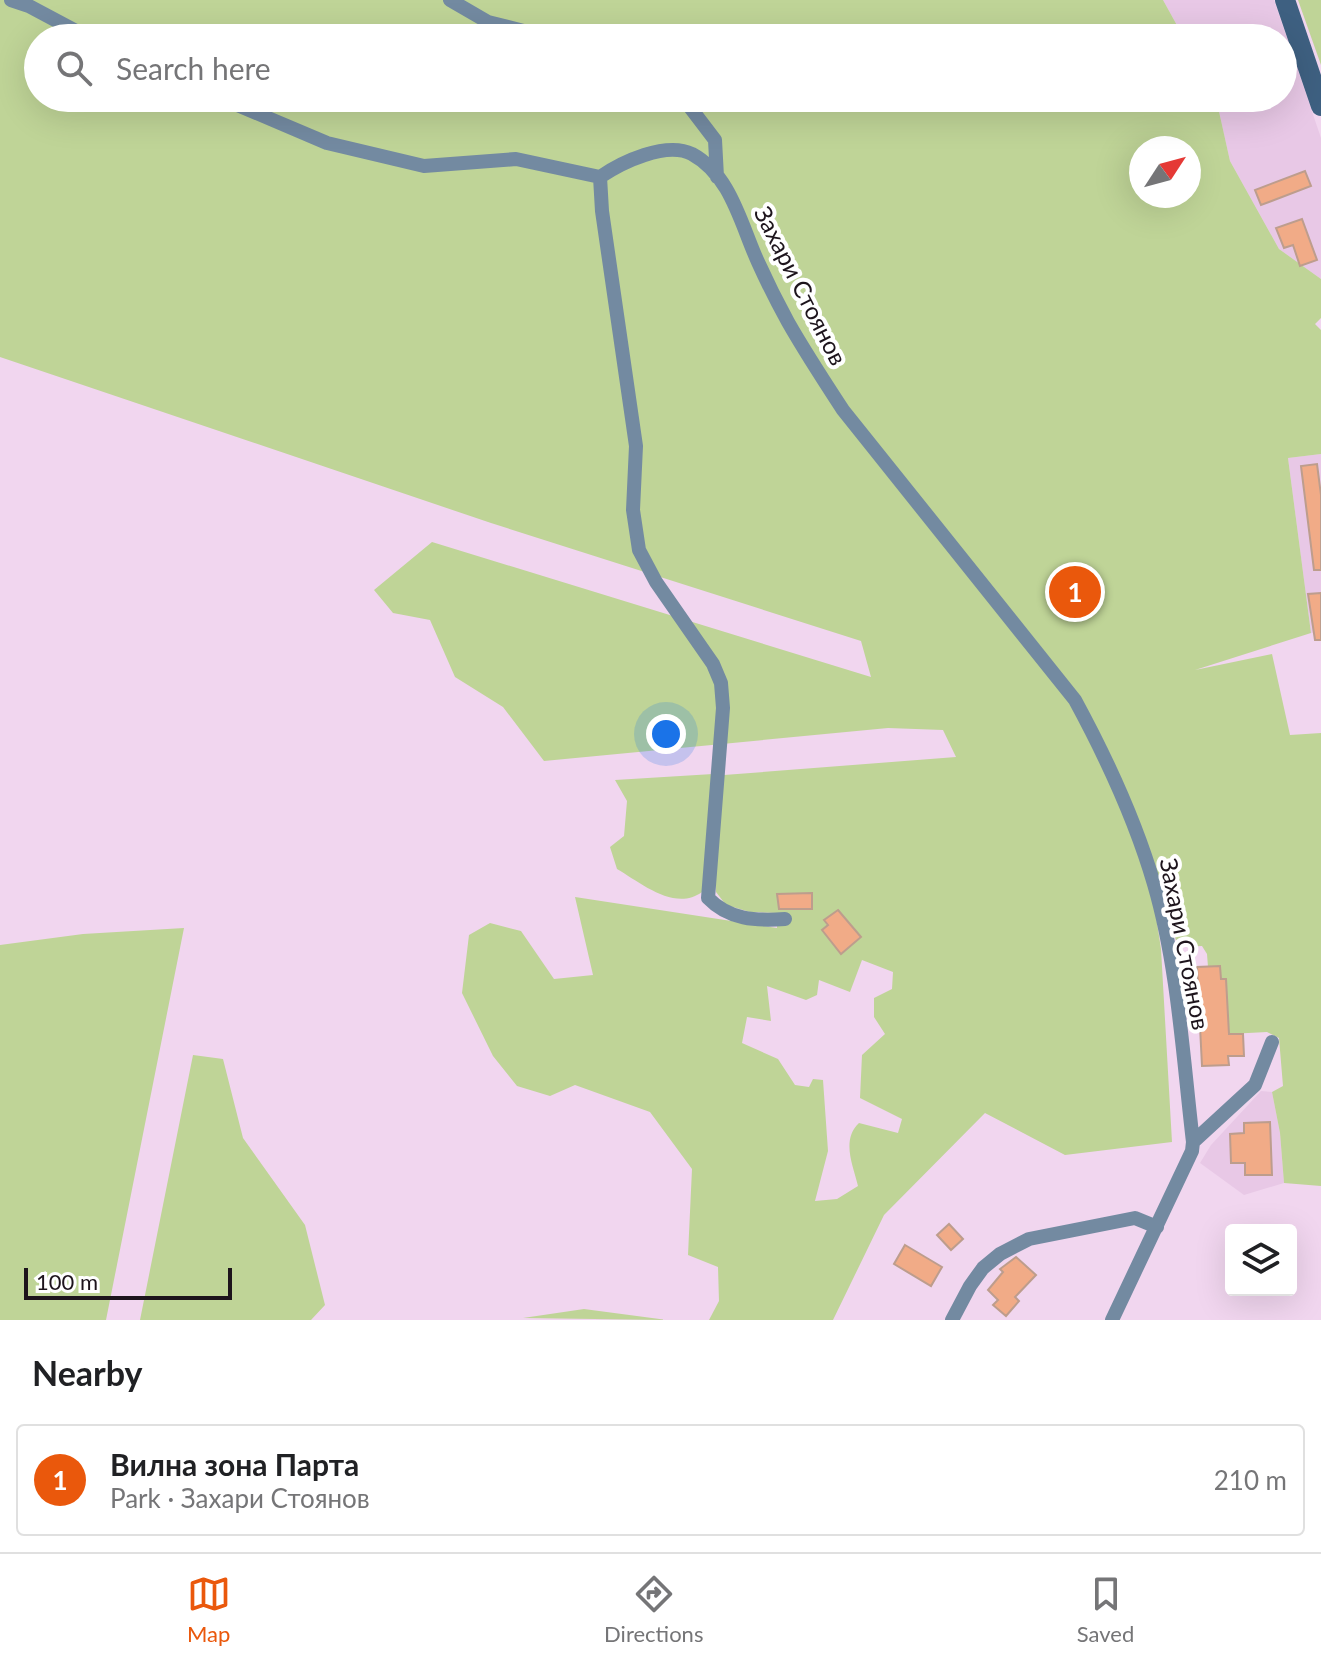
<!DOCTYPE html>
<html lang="en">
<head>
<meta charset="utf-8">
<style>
	:root { --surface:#fff; --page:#f2f2f2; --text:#202124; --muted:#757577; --line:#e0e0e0; --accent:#ea580c }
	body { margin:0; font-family:Lato,sans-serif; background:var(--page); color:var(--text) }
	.controls { position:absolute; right:24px; bottom:24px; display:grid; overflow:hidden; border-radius:8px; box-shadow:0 8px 32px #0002 }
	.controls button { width:72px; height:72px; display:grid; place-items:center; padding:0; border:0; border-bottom:2px solid var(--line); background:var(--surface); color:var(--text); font:40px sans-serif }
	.compass { position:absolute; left:1129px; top:136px; width:72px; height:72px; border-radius:50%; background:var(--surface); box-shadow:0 8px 32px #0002; rotate:54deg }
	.scale { position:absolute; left:24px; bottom:20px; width:208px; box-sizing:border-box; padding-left:8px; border:4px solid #1d141c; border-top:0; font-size:22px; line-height:28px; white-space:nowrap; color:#1d141c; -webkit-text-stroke:6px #fff; paint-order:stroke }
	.you { position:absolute; left:666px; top:734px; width:28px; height:28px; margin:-20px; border:6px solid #fff; border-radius:50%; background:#1a73e8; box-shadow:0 0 0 12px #1a73e833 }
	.badge { display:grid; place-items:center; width:52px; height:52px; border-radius:50%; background:var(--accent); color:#fff; font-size:26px; font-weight:700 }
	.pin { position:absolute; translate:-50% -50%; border:4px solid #fff; box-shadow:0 2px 8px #0006 }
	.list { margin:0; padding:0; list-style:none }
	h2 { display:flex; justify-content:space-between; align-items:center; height:104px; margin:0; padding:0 32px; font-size:34px }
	h2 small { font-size:26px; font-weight:400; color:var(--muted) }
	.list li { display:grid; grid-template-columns:52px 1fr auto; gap:24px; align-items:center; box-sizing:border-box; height:112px; margin:0 16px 16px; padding:0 16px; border:2px solid var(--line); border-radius:8px }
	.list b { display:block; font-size:30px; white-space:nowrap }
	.list p { margin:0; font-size:26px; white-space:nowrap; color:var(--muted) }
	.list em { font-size:26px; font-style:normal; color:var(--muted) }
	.icon { flex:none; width:44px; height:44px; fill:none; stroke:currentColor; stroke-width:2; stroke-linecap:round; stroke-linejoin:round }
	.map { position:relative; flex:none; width:1321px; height:1320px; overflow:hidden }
	.search { position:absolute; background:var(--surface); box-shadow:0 8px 32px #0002; left:24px; right:24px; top:24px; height:88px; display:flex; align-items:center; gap:20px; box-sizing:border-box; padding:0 28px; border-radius:44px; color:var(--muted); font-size:30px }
	.sheet { height:232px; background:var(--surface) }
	nav { display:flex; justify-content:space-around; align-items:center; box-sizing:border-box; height:112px; border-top:2px solid var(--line); background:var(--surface); font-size:22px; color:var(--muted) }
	nav a { display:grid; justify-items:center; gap:4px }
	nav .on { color:var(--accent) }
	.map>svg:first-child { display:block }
	.built { fill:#e8c8e6 }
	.green { fill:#bfd497; fill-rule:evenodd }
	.building { fill:#f1ab87; stroke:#bd9d8d; stroke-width:2 }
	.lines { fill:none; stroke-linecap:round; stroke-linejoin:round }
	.minor { stroke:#738aa1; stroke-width:14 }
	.secondary { stroke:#3e6081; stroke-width:20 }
	.labels { text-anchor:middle; stroke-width:8; stroke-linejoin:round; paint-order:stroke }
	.street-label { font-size:24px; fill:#1d141c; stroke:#fff }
</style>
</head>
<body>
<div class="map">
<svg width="1321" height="1320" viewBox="0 0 1321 1320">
	<rect width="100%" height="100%" fill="#f1d6ef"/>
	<path class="built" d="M1163 0H1274L1321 138V279L1279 249 1230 161 1216 98H1283V38H1184Z
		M1321 454V631L1311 633 1288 458Z
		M1261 1091 1272 1092 1280 1133 1284 1183 1244 1195 1200 1163 1211 1145Z"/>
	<path class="green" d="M0 0H1163L1184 38H38V98H1216L1230 161 1279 249 1321 279V318L1315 324 1321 330V454L1288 458 1311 633 1195 670 1272 654 1290 735 1321 733V1186L1284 1183 1280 1133 1272 1092 1283 1086 1279 1038 1267 1032 1229 1034 1221 979 1208 967 1207 954 1202 946 1178 947 1143 831 1161 949 1172 1142 1065 1155 985 1113 884 1215 833 1320H709L719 1301 718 1267 688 1255 692 1169 650 1112 575 1085 550 1096 517 1086 493 1056 462 993 469 935 490 923 521 931 554 979 593 975 575 897 777 928V913L750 912 726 905 716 892 715 873 724 775 956 757 943 730 888 728 544 761 503 707 455 677 430 620 393 613 374 590 432 542 871 677 861 641 491 523 0 357ZM1141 148H1189V196H1141ZM862 960 893 972 892 989 874 998V1017L885 1034 862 1055 860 1098 902 1119 898 1133 859 1123C841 1140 853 1165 858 1186L837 1199 815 1201 828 1151 823 1080 813 1079 809 1087 795 1085 778 1059 742 1043 747 1017 771 1021 767 986 806 1000 817 995 819 980 850 992Z
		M1298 0H1321V65Z
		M713 774 702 892C675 912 641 883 617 869L610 847 624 836 627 801 615 780Z
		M184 928 106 1320H0V945L83 934Z
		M193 1055 223 1059 243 1138 305 1225 325 1305 311 1320H140Z
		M584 1309 667 1320 523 1318Z"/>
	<path class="building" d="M1305 171 1311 186 1261 205 1255 190Z
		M1302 219 1317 260 1300 266 1293 245 1284 248 1276 228Z
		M1317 464 1321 495V570H1314L1301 466Z
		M1321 593V640H1315L1308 594Z
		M812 893V909H779L777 894Z
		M838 910 861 937 841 954 822 930 828 925 824 920Z
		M1220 966 1221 979H1226L1229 1034H1243L1244 1056H1228L1229 1065 1202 1066 1197 967Z
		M1270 1122 1272 1175H1245V1163H1231L1230 1134 1244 1133V1123Z
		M949 1224 963 1239 951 1250 937 1235Z
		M905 1245 942 1267 931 1286 894 1264Z
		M1016 1257 1036 1275 1015 1297 1019 1301 1006 1316 993 1305 998 1300 988 1290 1003 1272 1000 1269Z"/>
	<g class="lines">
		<path class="minor" d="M11 0 29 6 89 38
			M450 0 488 22 551 38
			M221 98 327 143 424 166 516 159 600 177
			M683 98 715 140 717 177
			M785 919C756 921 729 920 708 898L723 708 721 683 713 664 656 582 639 550 633 510 636 446 602 211 600 177C622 162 666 141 692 154 731 175 741 225 758 262 767 282 777 302 788 322 805 352 824 381 843 410L1075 700C1107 759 1135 819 1154 884 1178 966 1183 1058 1193 1142L1192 1151 1112 1320
			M1193 1142 1255 1085 1272 1042
			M952 1320 970 1286 983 1268 1000 1254 1029 1239 1135 1218 1157 1227"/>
		<path class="secondary" d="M1285 0 1321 106"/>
	</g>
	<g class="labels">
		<g class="street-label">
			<text transform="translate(800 286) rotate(63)" y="8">Захари Стоянов</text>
			<text transform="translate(1184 944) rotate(79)" y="8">Захари Стоянов</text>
		</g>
	</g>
</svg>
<div class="controls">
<button><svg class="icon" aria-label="layers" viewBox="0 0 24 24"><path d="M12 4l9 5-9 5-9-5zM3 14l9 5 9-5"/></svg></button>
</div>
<svg class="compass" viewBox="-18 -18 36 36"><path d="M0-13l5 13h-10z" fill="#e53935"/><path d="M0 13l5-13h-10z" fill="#757577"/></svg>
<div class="scale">100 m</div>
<div class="you"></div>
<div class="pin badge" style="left:1075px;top:592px">1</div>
<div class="search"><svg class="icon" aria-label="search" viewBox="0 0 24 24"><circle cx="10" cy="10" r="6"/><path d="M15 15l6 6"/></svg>Search here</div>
</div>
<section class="sheet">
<h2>Nearby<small></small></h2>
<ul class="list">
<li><span class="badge">1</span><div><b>Вилна зона Парта</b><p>Park · Захари Стоянов</p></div><em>210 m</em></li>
</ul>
</section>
<nav>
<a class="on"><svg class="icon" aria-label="map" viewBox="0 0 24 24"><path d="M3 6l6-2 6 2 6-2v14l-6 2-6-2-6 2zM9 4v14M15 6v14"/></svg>Map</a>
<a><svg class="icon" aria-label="directions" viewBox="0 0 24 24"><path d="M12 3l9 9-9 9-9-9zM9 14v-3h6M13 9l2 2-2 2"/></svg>Directions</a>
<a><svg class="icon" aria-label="saved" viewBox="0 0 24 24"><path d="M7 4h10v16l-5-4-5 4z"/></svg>Saved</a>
</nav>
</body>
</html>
